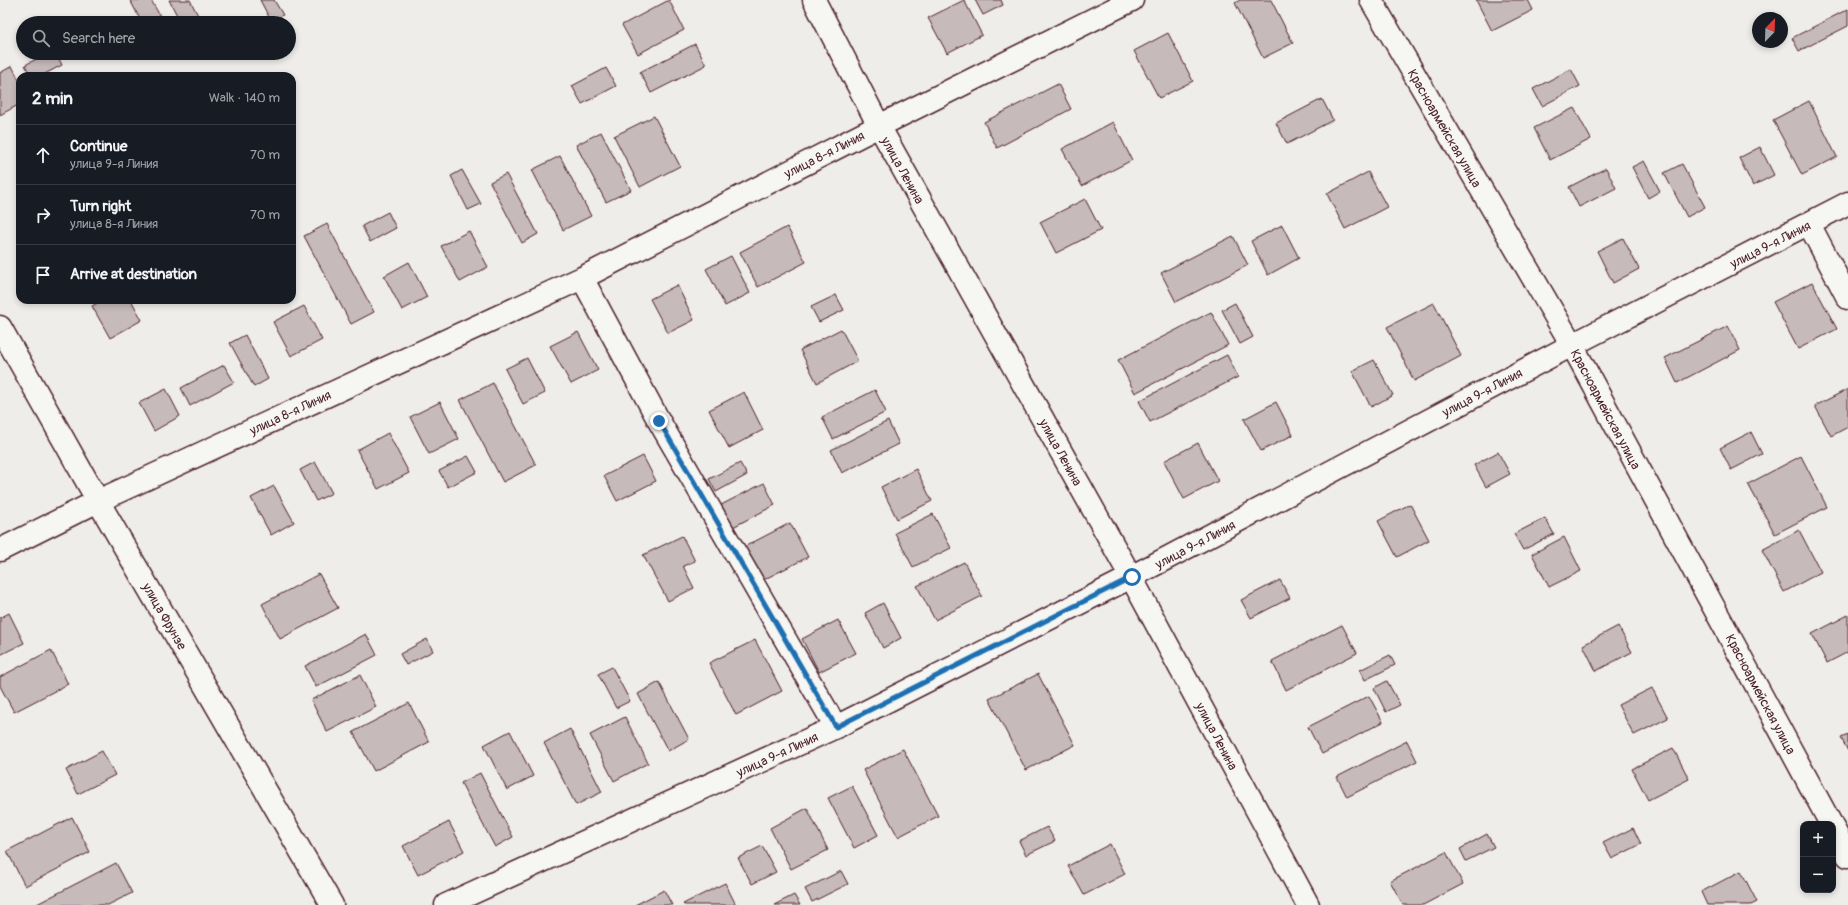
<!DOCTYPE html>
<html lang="en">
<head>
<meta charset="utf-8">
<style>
	:root { --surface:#171b24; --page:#20242c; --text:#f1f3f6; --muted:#9ea1a6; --line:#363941 }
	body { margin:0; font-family:Pangolin,sans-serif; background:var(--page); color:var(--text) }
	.controls { position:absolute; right:12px; bottom:12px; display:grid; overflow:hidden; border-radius:8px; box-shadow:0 2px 6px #0003 }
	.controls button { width:36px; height:36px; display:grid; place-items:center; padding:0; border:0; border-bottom:1px solid var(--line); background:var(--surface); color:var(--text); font:20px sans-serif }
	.compass { position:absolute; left:1752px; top:12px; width:36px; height:36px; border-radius:50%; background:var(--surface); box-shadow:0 2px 6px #0003; rotate:23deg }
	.stop { position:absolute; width:12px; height:12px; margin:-9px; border:3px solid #1f6fb2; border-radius:50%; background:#fff }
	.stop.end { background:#1f6fb2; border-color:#fff; box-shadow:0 1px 4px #0008 }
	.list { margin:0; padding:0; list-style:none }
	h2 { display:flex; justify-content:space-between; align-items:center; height:52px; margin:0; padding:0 16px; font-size:17px }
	h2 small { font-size:13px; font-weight:400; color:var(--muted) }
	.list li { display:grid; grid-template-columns:26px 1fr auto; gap:12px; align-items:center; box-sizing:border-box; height:60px; padding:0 16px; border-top:1px solid var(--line) }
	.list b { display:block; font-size:15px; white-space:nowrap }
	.list p { margin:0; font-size:13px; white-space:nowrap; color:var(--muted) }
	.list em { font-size:13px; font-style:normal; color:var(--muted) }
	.icon { flex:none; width:22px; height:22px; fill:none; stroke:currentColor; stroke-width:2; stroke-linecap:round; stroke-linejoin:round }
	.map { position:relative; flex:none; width:1848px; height:905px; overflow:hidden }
	.search { position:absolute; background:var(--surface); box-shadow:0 2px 6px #0003; left:16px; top:16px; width:280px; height:44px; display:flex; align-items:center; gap:10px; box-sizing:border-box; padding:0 14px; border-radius:22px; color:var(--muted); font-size:15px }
	.panel { position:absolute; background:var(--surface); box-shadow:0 2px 6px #0003; left:16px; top:72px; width:280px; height:232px; border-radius:12px }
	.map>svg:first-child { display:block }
	.building { fill:#c6babb; stroke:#4a1f2b }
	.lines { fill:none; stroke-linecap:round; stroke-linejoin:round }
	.minor-casing { stroke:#4a1f2b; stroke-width:25 }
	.major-casing { stroke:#4a1f2b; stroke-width:25 }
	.minor { stroke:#f6f6f2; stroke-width:22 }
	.major { stroke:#f6f6f2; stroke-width:22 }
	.route { stroke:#1f6fb2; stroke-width:5 }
	.labels { text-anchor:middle; stroke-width:3; stroke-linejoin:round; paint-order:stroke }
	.street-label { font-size:13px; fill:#4a1f2b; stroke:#f6f6f2 }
</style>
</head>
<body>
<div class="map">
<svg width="1848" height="905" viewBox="0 0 1848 905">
	<rect width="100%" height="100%" fill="#efedea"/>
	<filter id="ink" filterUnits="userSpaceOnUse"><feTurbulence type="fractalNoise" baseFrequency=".025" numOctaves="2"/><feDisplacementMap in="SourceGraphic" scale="8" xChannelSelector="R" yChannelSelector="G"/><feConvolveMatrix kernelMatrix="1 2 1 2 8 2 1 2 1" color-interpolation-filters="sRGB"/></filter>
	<g filter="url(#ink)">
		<path class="building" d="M130 0H151L164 23H142Z
			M169 0H190L202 23H181Z
			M260 0H274L283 15 271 21Z
			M669 0 684 30 638 54 622 25Z
			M964 0 982 35 947 53 928 18Z
			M975 0H1001L1003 5 983 15Z
			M1240 0H1271L1293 43 1263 58 1235 3Z
			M1476 0H1528L1533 10 1492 31Z
			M1848 9V26L1799 51 1792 38Z
			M1168 33 1193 81 1159 98 1134 51Z
			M695 44 706 65 651 93 640 72Z
			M48 53H56L62 65 41 76H31L25 65Z
			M12 66 20 82V104L0 115V73Z
			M606 68 616 86 582 104 572 86Z
			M1571 69 1580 86 1542 106 1533 89Z
			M1058 84 1071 109 997 148 984 122Z
			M1322 99 1333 120 1287 144 1276 123Z
			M1809 101 1837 157 1802 175 1773 120Z
			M1574 108 1591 139 1550 160 1534 128Z
			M654 116 680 166 640 187 614 136Z
			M1113 122 1132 160 1082 186 1062 149Z
			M601 132 631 190 606 202 576 145Z
			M1760 147 1774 175 1753 186 1739 158Z
			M560 156 591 216 563 230 532 170Z
			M1644 161 1660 191 1648 198 1632 167Z
			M1682 164 1705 207 1687 217 1664 173Z
			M1606 168 1616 188 1579 207 1569 187Z
			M462 170 481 204 468 210 451 176Z
			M1368 172 1387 207 1345 229 1327 194Z
			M506 174 538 234 522 243 490 182Z
			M1085 199 1101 230 1056 253 1040 222Z
			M388 212 396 228 370 242 362 226Z
			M327 224 374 312 351 324 304 236Z
			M1282 225 1299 258 1268 275 1251 241Z
			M787 227 806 262 758 287 740 252Z
			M469 231 488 267 460 282 441 246Z
			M1233 236 1248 265 1176 302 1161 273Z
			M1623 238 1639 269 1613 283 1597 251Z
			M731 256 750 293 725 306 706 269Z
			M409 262 427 297 402 310 384 276Z
			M1812 282 1837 329 1798 349 1773 302Z
			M677 285 694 320 668 333 650 299Z
			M836 295 844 310 819 322 811 307Z
			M103 300H131L142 320 110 338 92 306Z
			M1235 303 1253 337 1240 344 1222 310Z
			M1434 303 1461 356 1414 381 1387 327Z
			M304 306 322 340 291 356 273 322Z
			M1211 312 1228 345 1135 393 1118 360Z
			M1728 326 1740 350 1677 383 1665 358Z
			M841 329 858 361 817 383 800 350Z
			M578 332 598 370 571 384 550 346Z
			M245 335 268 379 254 387 230 343Z
			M1227 355 1238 377 1150 422 1139 401Z
			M527 358 545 393 523 404 505 369Z
			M1374 360 1393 395 1371 407 1352 371Z
			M224 365 234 382 190 406 181 388Z
			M493 383 536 465 503 482 460 400Z
			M166 389 180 416 154 431 139 403Z
			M1848 389V427L1831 436 1815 406Z
			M875 390 886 412 833 439 822 417Z
			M744 392 763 430 729 448 709 410Z
			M440 402 459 439 429 454 410 417Z
			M1276 402 1293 435 1261 451 1244 419Z
			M888 421 899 444 842 473 831 450Z
			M1751 432 1762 454 1731 470 1720 448Z
			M388 433 409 473 378 489 357 450Z
			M1198 443 1218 481 1184 499 1164 461Z
			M1498 452 1510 474 1486 487 1474 465Z
			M468 456 477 472 448 487 439 471Z
			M643 456 656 481 617 501 604 476Z
			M1801 456 1827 507 1775 534 1748 484Z
			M315 462 332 493 316 501 300 470Z
			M740 463 747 475 716 492 709 479Z
			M916 469 932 501 897 519 881 487Z
			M764 483 775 505 733 527 721 505Z
			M274 486 294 522 271 535 251 498Z
			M1410 504 1429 540 1397 557 1378 521Z
			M933 514 951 548 913 567 895 533Z
			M1545 518 1554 534 1523 550 1514 534Z
			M790 523 808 557 761 581 744 547Z
			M1799 530 1821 572 1784 592 1762 550Z
			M682 536 695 561 683 566 694 588 668 601 643 555Z
			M1564 537 1581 571 1549 587 1532 554Z
			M964 562 982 596 935 620 917 586Z
			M319 574 338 608 280 639 262 604Z
			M1280 580 1290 598 1251 618 1241 600Z
			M883 603 901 638 883 648 865 613Z
			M9 613 24 643 0 655V618Z
			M1848 615V652L1827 663 1812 634Z
			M838 620 856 653 819 672 802 639Z
			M1342 625 1357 653 1286 690 1272 661Z
			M1618 626 1632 652 1596 671 1583 645Z
			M366 634 377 655 316 687 305 666Z
			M427 639 433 651 406 665 400 654Z
			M755 640 782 691 736 715 709 663Z
			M51 650 68 684 14 712 0 686V677Z
			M1390 655 1395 665 1365 680 1360 670Z
			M612 667 630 701 616 708 598 674Z
			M1038 674 1075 745 1026 770 989 699Z
			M360 675 376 707 327 732 311 700Z
			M1387 681 1400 705 1386 712 1374 688Z
			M659 682 689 739 668 751 638 694Z
			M1652 688 1668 718 1634 735 1618 705Z
			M1369 696 1383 722 1322 754 1308 727Z
			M409 703 429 742 374 771 353 732Z
			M625 717 648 763 614 781 590 735Z
			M570 729 602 792 576 805 544 743Z
			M510 731 533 776 507 790 484 745Z
			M1848 735V751L1841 738Z
			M1407 741 1417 761 1347 797 1337 777Z
			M1673 748 1689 779 1648 800 1632 769Z
			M903 749 938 816 898 837 863 770Z
			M102 751 115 775 78 794 66 770Z
			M480 773 513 837 495 847 461 783Z
			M852 786 878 835 854 848 828 798Z
			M807 808 828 850 791 869 770 828Z
			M72 817 90 852 25 886 7 851Z
			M449 822 464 851 418 875 403 846Z
			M1047 827 1055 841 1026 855 1019 841Z
			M1633 828 1641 844 1612 859 1603 843Z
			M1487 834 1494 847 1466 861 1460 849Z
			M1110 844 1125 874 1084 895 1068 866Z
			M762 846 776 872 752 884 738 858Z
			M1446 852 1463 884 1423 905H1403L1390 881Z
			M116 863 132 893 108 905H38L37 904Z
			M841 871 848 884 812 902 805 889Z
			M1741 871 1757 902 1751 905H1707L1701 892Z
			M725 883 736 905H684L683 904Z
			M664 890 672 905H635Z
			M794 895 800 905H774Z"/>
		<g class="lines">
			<defs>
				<path id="minor" d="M1371 0 1572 345 1831 824
					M1809 224 1848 298
					M582 278 659 421 836 727
					M0 327 98 501 332 905
					M0 550 98 501 582 278 879 126 1132 0
					M1833 828 1848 856
					M446 905 836 727 1131 577 1572 345 1848 203"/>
				<path id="major" d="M814 0 879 126 1131 577 1308 905"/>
			</defs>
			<use href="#minor" class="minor-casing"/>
			<use href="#major" class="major-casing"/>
			<use href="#minor" class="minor"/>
			<use href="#major" class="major"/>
		</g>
	</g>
	<g class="lines" filter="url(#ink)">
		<path class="route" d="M659 421 836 727 1132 577"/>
	</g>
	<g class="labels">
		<g class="street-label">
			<text transform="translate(1445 128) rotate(60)" y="5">Красноармейская улица</text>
			<text transform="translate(824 154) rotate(-27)" y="5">улица 8-я Линия</text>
			<text transform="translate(903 170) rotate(61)" y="5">улица Ленина</text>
			<text transform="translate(1770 244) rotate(-27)" y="5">улица 9-я Линия</text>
			<text transform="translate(1482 392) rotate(-28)" y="5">улица 9-я Линия</text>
			<text transform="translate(1606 409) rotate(62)" y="5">Красноармейская улица</text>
			<text transform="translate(290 412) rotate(-25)" y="5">улица 8-я Линия</text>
			<text transform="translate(1061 452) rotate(61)" y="5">улица Ленина</text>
			<text transform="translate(1195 544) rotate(-28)" y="5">улица 9-я Линия</text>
			<text transform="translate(165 616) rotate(60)" y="5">улица Фрунзе</text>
			<text transform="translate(1761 694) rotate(62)" y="5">Красноармейская улица</text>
			<text transform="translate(1217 736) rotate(62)" y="5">улица Ленина</text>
			<text transform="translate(777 754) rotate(-25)" y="5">улица 9-я Линия</text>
		</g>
	</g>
</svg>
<div class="controls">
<button>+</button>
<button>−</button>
</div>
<svg class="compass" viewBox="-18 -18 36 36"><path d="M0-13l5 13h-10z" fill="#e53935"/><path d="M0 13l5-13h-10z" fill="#9ea1a6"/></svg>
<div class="stop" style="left:1132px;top:577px"></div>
<div class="stop end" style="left:659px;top:421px"></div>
<div class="search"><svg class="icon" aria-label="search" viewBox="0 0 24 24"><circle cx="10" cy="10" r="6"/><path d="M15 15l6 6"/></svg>Search here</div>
<section class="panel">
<h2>2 min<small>Walk · 140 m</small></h2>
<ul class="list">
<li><svg class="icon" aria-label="ahead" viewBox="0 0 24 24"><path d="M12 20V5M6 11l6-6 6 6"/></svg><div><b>Continue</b><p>улица 9-я Линия</p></div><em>70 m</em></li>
<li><svg class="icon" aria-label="right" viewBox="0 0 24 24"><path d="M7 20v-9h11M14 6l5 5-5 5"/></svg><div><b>Turn right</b><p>улица 8-я Линия</p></div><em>70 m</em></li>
<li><svg class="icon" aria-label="arrive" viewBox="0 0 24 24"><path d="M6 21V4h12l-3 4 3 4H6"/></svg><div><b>Arrive at destination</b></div></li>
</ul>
</section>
</div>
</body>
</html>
